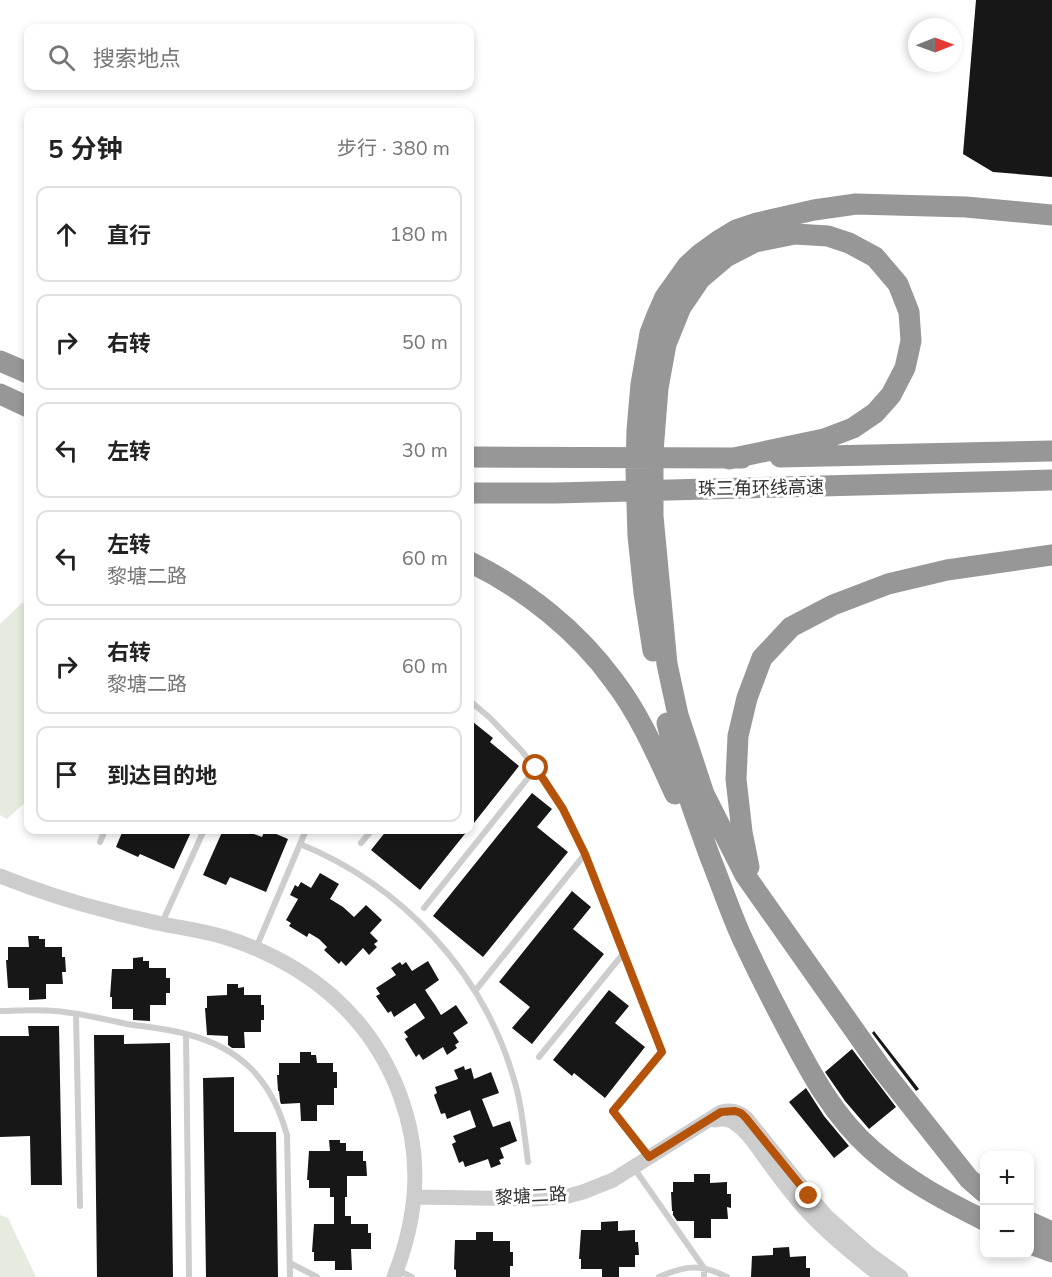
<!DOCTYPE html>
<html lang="zh">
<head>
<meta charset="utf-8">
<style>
	:root { --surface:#fff; --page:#f2f2f2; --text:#222; --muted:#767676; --line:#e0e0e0 }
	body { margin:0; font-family:"Nunito Sans","Noto Sans SC",sans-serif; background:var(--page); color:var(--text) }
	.controls { position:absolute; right:18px; bottom:18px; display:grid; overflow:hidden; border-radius:12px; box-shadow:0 3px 9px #0003 }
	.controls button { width:54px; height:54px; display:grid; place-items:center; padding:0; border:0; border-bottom:2px solid var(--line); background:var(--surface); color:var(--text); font:30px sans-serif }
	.compass { position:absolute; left:908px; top:18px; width:54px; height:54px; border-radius:50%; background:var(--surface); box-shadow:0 3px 9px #0003; rotate:89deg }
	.stop { position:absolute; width:18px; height:18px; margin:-14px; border:4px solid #b45309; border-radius:50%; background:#fff }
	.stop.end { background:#b45309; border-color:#fff; box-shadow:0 2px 6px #0008 }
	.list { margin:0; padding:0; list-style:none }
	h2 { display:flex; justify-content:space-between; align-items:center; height:78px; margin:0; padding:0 24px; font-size:26px }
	h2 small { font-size:20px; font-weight:400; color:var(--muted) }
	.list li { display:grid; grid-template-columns:39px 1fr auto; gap:18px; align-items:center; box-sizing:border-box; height:96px; margin:0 12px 12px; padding:0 12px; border:2px solid var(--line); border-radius:12px }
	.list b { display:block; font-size:22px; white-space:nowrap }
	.list p { margin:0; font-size:20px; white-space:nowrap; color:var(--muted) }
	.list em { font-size:20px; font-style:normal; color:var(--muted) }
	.icon { flex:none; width:33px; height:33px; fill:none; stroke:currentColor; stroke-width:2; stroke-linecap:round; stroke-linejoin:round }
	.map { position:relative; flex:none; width:1052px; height:1277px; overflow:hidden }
	.search { position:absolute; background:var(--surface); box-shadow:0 3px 9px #0003; left:24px; top:24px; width:450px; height:66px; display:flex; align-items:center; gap:15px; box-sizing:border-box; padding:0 21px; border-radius:12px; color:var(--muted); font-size:22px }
	.panel { position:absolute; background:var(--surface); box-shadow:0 3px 9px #0003; left:24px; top:108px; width:450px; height:726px; border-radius:12px }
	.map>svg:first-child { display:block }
	.green { fill:#e5ecdf }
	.building { fill:#171717 }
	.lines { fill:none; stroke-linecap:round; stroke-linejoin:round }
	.service { stroke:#cdcdcd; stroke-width:6 }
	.tertiary { stroke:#cdcdcd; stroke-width:15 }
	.motorway { stroke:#979797; stroke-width:21 }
	.route { stroke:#b45309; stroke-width:8 }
	.labels { text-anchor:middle; stroke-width:6; stroke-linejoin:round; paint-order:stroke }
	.street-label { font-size:18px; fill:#303030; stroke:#fff }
</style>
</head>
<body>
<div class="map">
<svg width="1052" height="1277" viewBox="0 0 1052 1277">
	<rect width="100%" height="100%" fill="#fff"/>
	<path class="green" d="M22 603 28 605V800L7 819 0 815V624Z
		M0 1215 8 1218 36 1277H0Z"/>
	<path class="building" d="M976 0H1052V177L993 172 963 154Z
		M473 722 493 738 490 742 519 766 470 828V727Z
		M532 793 552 809 537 827 568 852 483 957 433 916Z
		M123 830H192L174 869 140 854 138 857 116 847Z
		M223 830H243L262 837 265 830H267L288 839 266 892 230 877 226 885 203 875Z
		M387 830H468L420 890 371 850Z
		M320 873 339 884 330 899 343 907 354 917 366 905 382 920 370 933 378 941 374 944 377 947 369 955 363 948 346 966 341 961 339 964 324 950 327 947 319 939 309 933 307 937 289 926 291 923 286 920 298 899 290 895 295 885 298 887 301 882 311 888Z
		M572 891 591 907 573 929 604 954 532 1044 512 1028 530 1007 499 982Z
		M28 936H39V939H45V947H62V957H65L66 972H62L63 984H46V999L29 1000V988H8L6 960H8V947H29Z
		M143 957V961H149V968H166V978H170V993H166V1005H150V1021L133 1020V1009H112V997H110L112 969H133V958Z
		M428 961 439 980 425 990 435 1005 441 1015 456 1005 468 1023 453 1033 459 1042 455 1045 457 1048 447 1055 443 1047 423 1060 419 1054 416 1057 405 1039 408 1037 404 1032 425 1018 415 1003 394 1017 391 1011 388 1013 376 996 380 994 376 988 396 975 391 968 400 962 402 965 406 962 412 971Z
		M227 984H238V988L244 987V995H261V1005H264V1020H261V1032H244L245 1048H232L228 1045V1036L207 1035 205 1008H207V996L227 995Z
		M609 990 629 1006 615 1023 645 1047 605 1098 574 1073 572 1076 553 1060Z
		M28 1026H59L62 1185H31L30 1136 0 1137V1036H29Z
		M874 1031 919 1089 916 1091 872 1033Z
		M94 1035H124V1044L170 1043 173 1277H97Z
		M852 1049 896 1107 869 1129 845 1101 825 1072Z
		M300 1052H311V1055H316L317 1063H333V1072H337V1088H334V1105H317V1121H301L300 1103 281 1104 280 1101 279 1091H278L277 1075H279V1063H300Z
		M464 1066 465 1070 471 1068 474 1079 491 1072 499 1093 482 1099 493 1127 510 1121 517 1141 500 1148 504 1158 499 1160 501 1164 491 1168 488 1159 465 1167 463 1161 459 1163 452 1144 456 1142 453 1136 476 1127 470 1110 447 1119 445 1113 441 1114 434 1095 437 1093 435 1087 458 1079 454 1070Z
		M234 1077V1132H276L278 1277H206L203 1078Z
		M806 1088 824 1116 849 1146 834 1158 789 1102Z
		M329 1140H340V1143H346V1151H363V1161H366L367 1176H347V1197H345V1216H351V1224H368V1233H371V1249H351L352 1270H335V1261H314V1252H312L314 1224H334V1197H330V1188H309V1180H307L309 1151H330Z
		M694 1174H710V1183L727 1182V1194H731V1208L727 1207 728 1219H711V1238H694V1221H677L673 1215V1211H672L671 1192H673V1182H694Z
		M618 1221V1231L635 1230V1242H638L639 1255H635V1267H619V1277H602V1269H581V1259H579L581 1230H601V1222Z
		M476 1232H493V1241H510V1252H513V1266H510V1277H456V1270L454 1269 455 1240H476Z
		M789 1247 790 1257 806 1256V1268H810V1277H751L752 1256 773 1255V1248Z"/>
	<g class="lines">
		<path class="service" d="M470 701 489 717 522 751 550 789 563 809 585 854 662 1052 613 1111 648 1156
			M100 842 105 830
			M361 843 372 830
			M300 844C401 885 482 971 513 1076 522 1104 524 1133 528 1162
			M424 908 536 768
			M162 923 204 830
			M256 948 306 830
			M475 991 585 854
			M0 1011C18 1011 37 1009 55 1011 79 1013 104 1019 127 1024 147 1027 167 1029 186 1034 242 1048 272 1081 287 1135L290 1277
			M76 1014 80 1206
			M186 1034 189 1277
			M539 1057 623 954
			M634 1168 704 1268V1277
			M290 1263 317 1277
			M397 1270 412 1277
			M659 1277C686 1265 700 1264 727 1277"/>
		<path class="tertiary" d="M0 876C35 890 71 902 108 911 126 916 144 920 162 924 182 928 203 931 224 937 305 962 370 1014 400 1095 423 1157 418 1216 394 1277
			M715 1120C722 1118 730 1119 736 1124 749 1132 757 1147 766 1159 777 1174 788 1189 800 1203 824 1231 853 1254 882 1277
			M414 1197 536 1199 568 1196 583 1192 613 1180 721 1112C731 1110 738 1111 746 1118L809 1196 827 1217 868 1253 901 1277"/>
		<path class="motorway" d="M0 361 28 373
			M0 394 28 407
			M470 457 742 458
			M780 457 1052 451
			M729 459 824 439 853 428 875 413 891 395 905 368 911 341 909 312 898 284 875 257 849 243 828 236 795 234 755 242 726 257 700 279 681 307 666 344 658 388 653 452V516L667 664 678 715 704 794 745 875 881 1068 969 1179 984 1192
			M470 493H556L1052 480
			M470 562C525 589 578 631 614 681 640 715 657 755 675 794
			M653 651 644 593 638 536 636 471 637 430 641 384 650 333 657 315 665 297 687 266 700 254 718 241 736 230 757 223 814 210 856 204 966 207 1052 215
			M667 723C678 769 694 813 710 857 721 884 730 912 742 938 756 968 771 998 787 1028 810 1072 834 1117 872 1150 906 1180 945 1201 984 1220
			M749 867 742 832 736 779 738 736 747 698 762 658 791 627 833 605 888 584 947 570 1052 555
			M1030 1222 1052 1232
			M1030 1244 1052 1252"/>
	</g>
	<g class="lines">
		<path class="route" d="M536 768 563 809 585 854 662 1052 613 1111 649 1157 721 1112 735 1111 741 1113 746 1118 809 1196"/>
	</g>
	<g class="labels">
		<g class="street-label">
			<text transform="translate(761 488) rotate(-1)" y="6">珠三角环线高速</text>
			<text transform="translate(531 1196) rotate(-3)" y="6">黎塘二路</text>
		</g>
	</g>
</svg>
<div class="controls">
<button>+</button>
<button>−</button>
</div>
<svg class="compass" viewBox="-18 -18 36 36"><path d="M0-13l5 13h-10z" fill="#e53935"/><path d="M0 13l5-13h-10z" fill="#767676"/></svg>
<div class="stop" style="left:536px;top:768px"></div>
<div class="stop end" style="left:809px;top:1196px"></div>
<div class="search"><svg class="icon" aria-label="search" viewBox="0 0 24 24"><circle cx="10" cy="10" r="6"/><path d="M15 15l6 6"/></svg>搜索地点</div>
<section class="panel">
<h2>5 分钟<small>步行 · 380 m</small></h2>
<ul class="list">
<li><svg class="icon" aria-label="ahead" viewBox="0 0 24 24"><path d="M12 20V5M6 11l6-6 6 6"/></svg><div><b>直行</b></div><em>180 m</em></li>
<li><svg class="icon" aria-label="right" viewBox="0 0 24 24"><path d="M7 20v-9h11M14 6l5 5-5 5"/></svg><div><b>右转</b></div><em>50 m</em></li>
<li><svg class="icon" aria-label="left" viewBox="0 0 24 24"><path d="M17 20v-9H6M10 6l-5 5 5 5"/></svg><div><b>左转</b></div><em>30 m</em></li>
<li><svg class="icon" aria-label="left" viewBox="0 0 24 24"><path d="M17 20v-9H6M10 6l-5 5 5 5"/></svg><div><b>左转</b><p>黎塘二路</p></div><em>60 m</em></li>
<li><svg class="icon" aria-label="right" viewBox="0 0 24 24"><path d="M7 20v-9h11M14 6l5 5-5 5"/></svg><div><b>右转</b><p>黎塘二路</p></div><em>60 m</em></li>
<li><svg class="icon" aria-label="arrive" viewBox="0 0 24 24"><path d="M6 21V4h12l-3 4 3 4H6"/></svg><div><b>到达目的地</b></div></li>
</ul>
</section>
</div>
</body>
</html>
